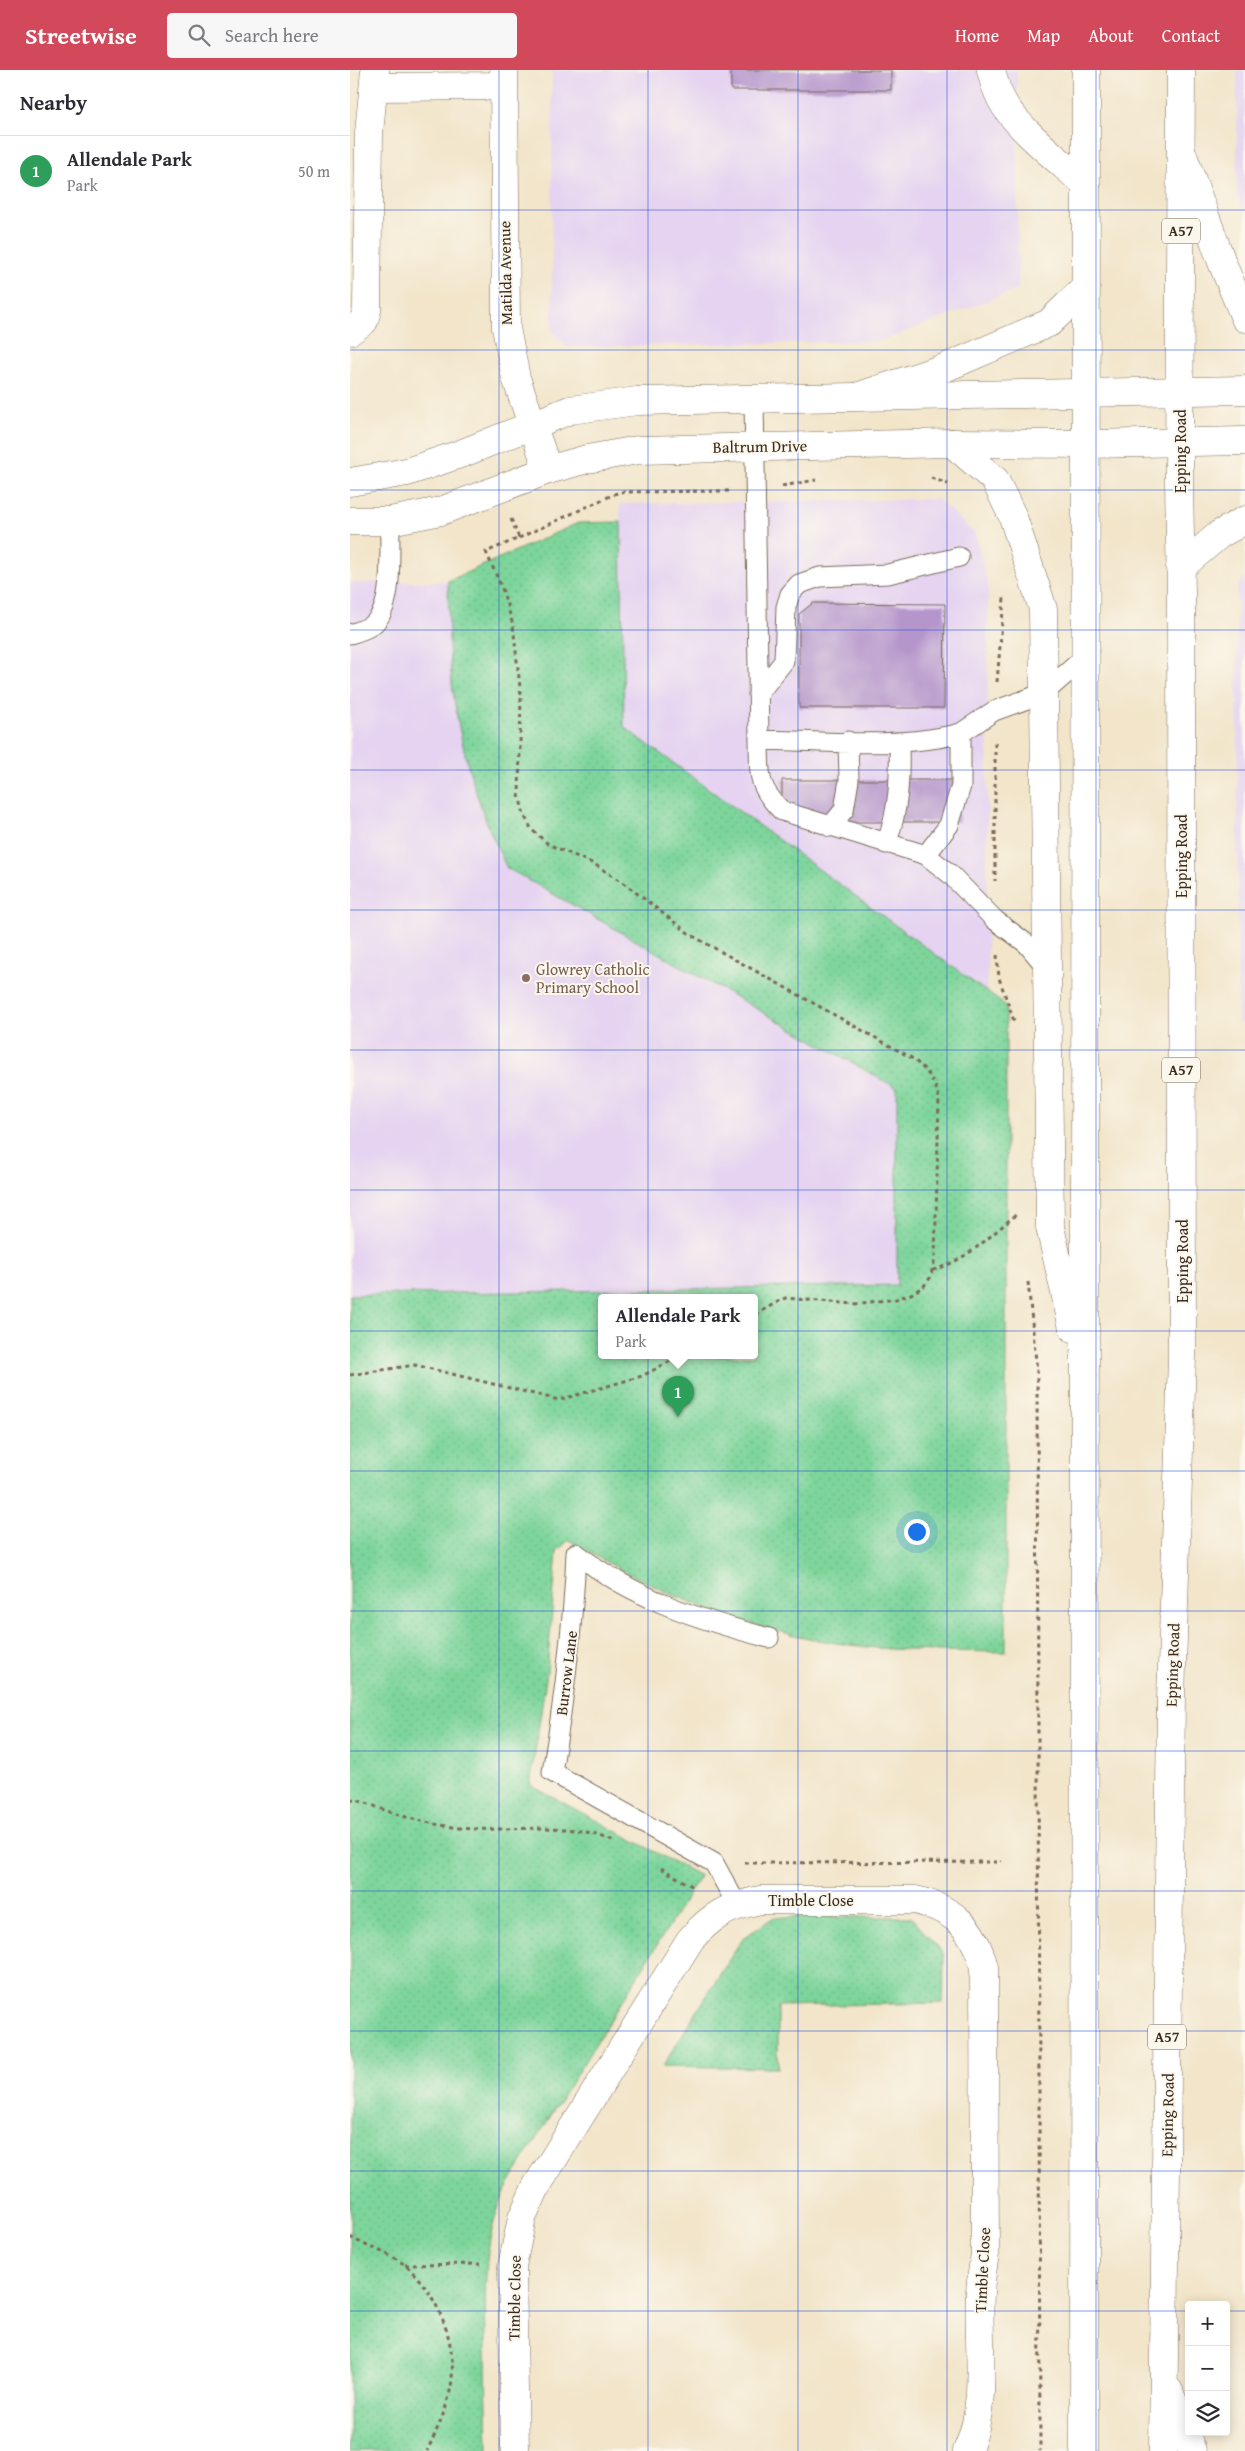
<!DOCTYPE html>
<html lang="en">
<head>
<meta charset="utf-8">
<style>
	:root { --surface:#fff; --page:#f7f7f7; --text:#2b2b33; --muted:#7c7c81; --line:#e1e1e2; --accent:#d1495b }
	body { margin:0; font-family:"Gentium Book Plus",serif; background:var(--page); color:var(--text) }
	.controls { position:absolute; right:15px; bottom:15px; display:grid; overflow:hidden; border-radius:5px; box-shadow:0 2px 12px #0003 }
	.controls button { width:45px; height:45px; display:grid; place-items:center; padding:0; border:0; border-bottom:1px solid var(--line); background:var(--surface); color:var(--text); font:25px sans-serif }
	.you { position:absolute; left:566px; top:1461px; width:18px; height:18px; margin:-12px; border:4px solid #fff; border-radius:50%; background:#1a73e8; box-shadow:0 0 0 8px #1a73e833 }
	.badge { display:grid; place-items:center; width:32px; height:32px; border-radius:50%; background:var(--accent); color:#fff; font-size:16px; font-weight:700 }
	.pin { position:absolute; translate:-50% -41px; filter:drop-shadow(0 1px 2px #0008) }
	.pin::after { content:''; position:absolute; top:26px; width:18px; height:15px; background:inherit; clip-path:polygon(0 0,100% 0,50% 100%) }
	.popup { position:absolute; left:248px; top:1224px; width:160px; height:65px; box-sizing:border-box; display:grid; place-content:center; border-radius:5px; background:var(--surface); filter:drop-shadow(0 1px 4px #0005); font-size:16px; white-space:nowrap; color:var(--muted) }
	.popup b { font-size:19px; color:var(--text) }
	.popup::after { content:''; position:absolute; left:50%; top:100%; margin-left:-10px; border:10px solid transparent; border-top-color:var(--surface) }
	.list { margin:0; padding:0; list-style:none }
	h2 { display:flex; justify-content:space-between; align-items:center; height:65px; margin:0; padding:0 20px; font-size:21px }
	h2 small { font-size:16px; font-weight:400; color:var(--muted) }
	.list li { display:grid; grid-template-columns:32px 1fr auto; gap:15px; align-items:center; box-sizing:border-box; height:70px; padding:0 20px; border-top:1px solid var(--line) }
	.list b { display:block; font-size:19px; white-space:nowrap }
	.list p { margin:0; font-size:16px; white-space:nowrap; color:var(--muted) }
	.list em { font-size:16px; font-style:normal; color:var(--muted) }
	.icon { flex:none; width:28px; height:28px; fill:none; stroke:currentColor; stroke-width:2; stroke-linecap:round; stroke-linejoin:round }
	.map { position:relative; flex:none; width:895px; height:2381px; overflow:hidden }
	header { display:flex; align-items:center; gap:30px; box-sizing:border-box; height:70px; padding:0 25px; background:var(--accent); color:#fff }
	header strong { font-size:24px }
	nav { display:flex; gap:28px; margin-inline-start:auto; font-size:18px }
	.search { width:350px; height:45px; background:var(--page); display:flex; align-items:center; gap:12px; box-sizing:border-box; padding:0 18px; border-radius:5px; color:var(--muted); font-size:19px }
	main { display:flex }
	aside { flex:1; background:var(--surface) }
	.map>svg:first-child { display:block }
	.built { fill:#e5d3f1 }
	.park { fill:url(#park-dots); stroke:#5c805c; fill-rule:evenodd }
	.building { fill:#b596cc }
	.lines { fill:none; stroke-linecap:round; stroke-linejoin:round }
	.lane-casing { stroke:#7b6b5a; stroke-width:21 }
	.street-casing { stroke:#7b6b5a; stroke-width:29 }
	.secondary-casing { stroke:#7b6b5a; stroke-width:29 }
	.primary-casing { stroke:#7b6b5a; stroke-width:29 }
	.path { stroke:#7b6b5a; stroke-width:3; stroke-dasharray:4 4; stroke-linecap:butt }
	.lane { stroke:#fff; stroke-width:19 }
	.street { stroke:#fff; stroke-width:28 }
	.secondary { stroke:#fff; stroke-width:28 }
	.primary { stroke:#fff; stroke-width:28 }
	.grid { fill:none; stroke:#1d4ed8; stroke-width:1; stroke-opacity:0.55 }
	.education-dot { fill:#8d6e63; stroke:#fbf7ec; stroke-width:2 }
	.labels { text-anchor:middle; stroke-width:4; stroke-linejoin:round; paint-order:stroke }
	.shield { fill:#fbf7ec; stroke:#75685c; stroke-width:1 }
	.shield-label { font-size:15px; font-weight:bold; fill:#3b2a1e }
	.street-label { font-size:16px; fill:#3b2a1e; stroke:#fbf7ec }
	.education-label { font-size:16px; fill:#785e54; stroke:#fbf7ec; text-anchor:start }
</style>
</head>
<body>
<header>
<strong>Streetwise</strong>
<div class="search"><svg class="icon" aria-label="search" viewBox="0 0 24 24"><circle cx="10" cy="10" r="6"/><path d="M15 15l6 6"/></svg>Search here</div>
<nav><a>Home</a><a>Map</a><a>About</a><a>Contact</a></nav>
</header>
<main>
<aside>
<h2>Nearby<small></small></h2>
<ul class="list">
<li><span class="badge" style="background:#2e9e5b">1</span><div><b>Allendale Park</b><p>Park</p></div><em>50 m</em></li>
</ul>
</aside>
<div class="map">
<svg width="895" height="2381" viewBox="0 0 895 2381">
	<defs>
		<pattern id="park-dots" width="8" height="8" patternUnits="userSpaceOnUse" patternTransform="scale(1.25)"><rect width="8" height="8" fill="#7dd59b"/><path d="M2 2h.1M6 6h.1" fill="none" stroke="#6db785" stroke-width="1.8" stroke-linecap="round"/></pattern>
	</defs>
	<rect width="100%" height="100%" fill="#fbf7ec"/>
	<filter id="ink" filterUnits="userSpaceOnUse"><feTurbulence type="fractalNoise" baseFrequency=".02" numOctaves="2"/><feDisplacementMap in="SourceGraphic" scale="10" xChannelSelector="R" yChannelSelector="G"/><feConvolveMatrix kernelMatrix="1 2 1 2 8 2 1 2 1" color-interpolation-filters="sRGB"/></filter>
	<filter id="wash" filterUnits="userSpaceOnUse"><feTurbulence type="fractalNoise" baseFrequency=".0096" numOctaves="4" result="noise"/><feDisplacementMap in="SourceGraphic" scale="20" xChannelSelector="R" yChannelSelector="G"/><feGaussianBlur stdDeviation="1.12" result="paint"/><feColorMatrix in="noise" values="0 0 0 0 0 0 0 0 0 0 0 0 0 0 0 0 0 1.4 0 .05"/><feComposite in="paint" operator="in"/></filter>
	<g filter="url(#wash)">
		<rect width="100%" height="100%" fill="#f2e5ca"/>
		<path class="built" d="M202 0H667L668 219 531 271 218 277 202 262Z
			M887 0H895V146L887 124Z
			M588 429 625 464 638 515 637 922 274 657 270 434Z
			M895 507V954H888L887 518Z
			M98 511 102 612 110 665 129 735 157 798 547 1018V1215L0 1225V513Z"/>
		<path class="park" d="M271 452 274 657 656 936V1582C604 1581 552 1582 500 1575 400 1562 305 1523 219 1470L207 1481 197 1602 180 1715 350 1806 162 2108C132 2162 135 2211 136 2271 136 2307 137 2344 138 2381H0V1225L547 1215V1018L157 798C128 740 110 678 102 613 98 580 99 545 98 511L228 453ZM252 1228H404V1286H252Z
			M424 1847H561L594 1885 593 1933 428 1936V1998L313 1996 392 1869Z"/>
		<g id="blocks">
			<path class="building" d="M381 0H541V20H381Z
				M463 533 595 534 594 638H449V544Z
				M432 710H609V752H432Z"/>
		</g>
	</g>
	<g filter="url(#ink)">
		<use href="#blocks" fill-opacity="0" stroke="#7b6b5a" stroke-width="1"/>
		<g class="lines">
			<defs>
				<path id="lane" d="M404 328 409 670C410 705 406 715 432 741L576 785 600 804 645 850 677 874 697 898
					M0 564C10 561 21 558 27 550 44 530 39 476 40 451
					M408 624 434 591 436 537 440 524 449 514 470 507 538 504 609 487
					M409 670C470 671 552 679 611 663
					M480 757 494 740 499 710 498 671
					M536 774C549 740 550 708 549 672
					M576 785 599 755 611 716V663L644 641 694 623 735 587
					M387 1835 364 1793 202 1702C214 1630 223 1557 226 1483 282 1528 350 1550 419 1568"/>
				<path id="street" d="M154 0 156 258 166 308 198 400
					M641 0C644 13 648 25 655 36 672 62 712 93 736 115
					M25 17 154 16
					M0 261 14 251 17 240 19 63 25 0
					M165 2381 162 2196 172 2148 186 2117 340 1870C362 1845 377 1837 410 1830H565C604 1839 624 1858 634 1897L635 2184C633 2196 631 2209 630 2222 627 2273 639 2332 617 2381"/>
				<path id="secondary" d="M831 80 873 195 895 248
					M0 412 57 402 113 383 220 340 287 331 895 320
					M0 451H40L91 441 198 400 237 389 288 380 602 373 737 374 895 371
					M830 498 870 464 895 450"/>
				<path id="primary" d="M509 326 597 297 699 253 735 218
					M602 373 645 410 663 447 693 539 700 1157 723 1258
					M819 2321 842 2381
					M734 2381 736 0
					M813 2381 821 1628 832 1287 831 524 829 411 831 0"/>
			</defs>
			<use href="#lane" class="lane-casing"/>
			<use href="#street" class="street-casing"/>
			<use href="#secondary" class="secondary-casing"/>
			<use href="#primary" class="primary-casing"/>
			<path class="path" d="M581 408 598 414
				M432 416 466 410
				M161 449 169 468 136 482 152 518 163 555 171 626 169 725 174 745 182 760 198 774 244 794 271 811 341 865 560 987C576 999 584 1008 589 1028L585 1189 580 1208 574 1216 561 1224 546 1229 504 1234 435 1228 404 1245
				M169 468 269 422 379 421
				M647 612 654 528
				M645 673V811
				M647 885 649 908 664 951
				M583 1200C616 1191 641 1165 667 1144
				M678 1212 687 1301 690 2381
				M0 1305 65 1295 209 1330 292 1306 330 1286
				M0 1730C14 1730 27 1738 40 1742 61 1749 81 1754 103 1757 155 1765 216 1747 264 1772
				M395 1793 652 1792
				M311 1798 345 1818
				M0 2167C17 2177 40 2183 55 2195 88 2224 108 2273 101 2316 97 2339 87 2360 77 2381
				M55 2195 131 2194"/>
			<use href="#lane" class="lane"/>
			<use href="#street" class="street"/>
			<use href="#secondary" class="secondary"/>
			<use href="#primary" class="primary"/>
		</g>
	</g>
	<path class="grid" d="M149 0V2381M298 0V2381M448 0V2381M597 0V2381M746 0V2381M0 140H895M0 280H895M0 420H895M0 560H895M0 700H895M0 840H895M0 980H895M0 1120H895M0 1261H895M0 1401H895M0 1541H895M0 1681H895M0 1821H895M0 1961H895M0 2101H895M0 2241H839M876 2241H895"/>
	<circle class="education-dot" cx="176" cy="908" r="5"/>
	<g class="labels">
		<g class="shield">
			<rect x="812" y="148.5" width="38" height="25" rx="4"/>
			<rect x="812" y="987.5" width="38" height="25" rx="4"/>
			<rect x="798" y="1954.5" width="38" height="25" rx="4"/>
		</g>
		<g class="shield-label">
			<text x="831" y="166">A57</text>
			<text x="831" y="1005">A57</text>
			<text x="817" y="1972">A57</text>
		</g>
		<g class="street-label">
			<text transform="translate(155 203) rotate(-91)" y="6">Matilda Avenue</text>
			<text transform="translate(410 376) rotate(-1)" y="6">Baltrum Drive</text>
			<text transform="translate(830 381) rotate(-90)" y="6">Epping Road</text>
			<text transform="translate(831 786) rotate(-90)" y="6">Epping Road</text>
			<text transform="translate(832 1191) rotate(-90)" y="6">Epping Road</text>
			<text transform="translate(822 1595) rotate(-88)" y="6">Epping Road</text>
			<text transform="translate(216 1603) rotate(-83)" y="6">Burrow Lane</text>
			<text x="461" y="1836">Timble Close</text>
			<text transform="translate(817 2045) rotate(-89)" y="6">Epping Road</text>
			<text transform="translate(632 2200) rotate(-87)" y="6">Timble Close</text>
			<text transform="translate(164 2228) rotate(-89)" y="6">Timble Close</text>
		</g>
		<g class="education-label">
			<text x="186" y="905">Glowrey Catholic<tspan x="186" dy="18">Primary School</tspan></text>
		</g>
	</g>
</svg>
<div class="controls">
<button>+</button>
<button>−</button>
<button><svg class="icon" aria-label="layers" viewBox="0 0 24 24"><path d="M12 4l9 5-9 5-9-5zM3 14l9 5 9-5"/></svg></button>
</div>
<div class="you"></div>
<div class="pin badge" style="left:328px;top:1347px;background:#2e9e5b">1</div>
<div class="popup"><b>Allendale Park</b>Park</div>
</div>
</main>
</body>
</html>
